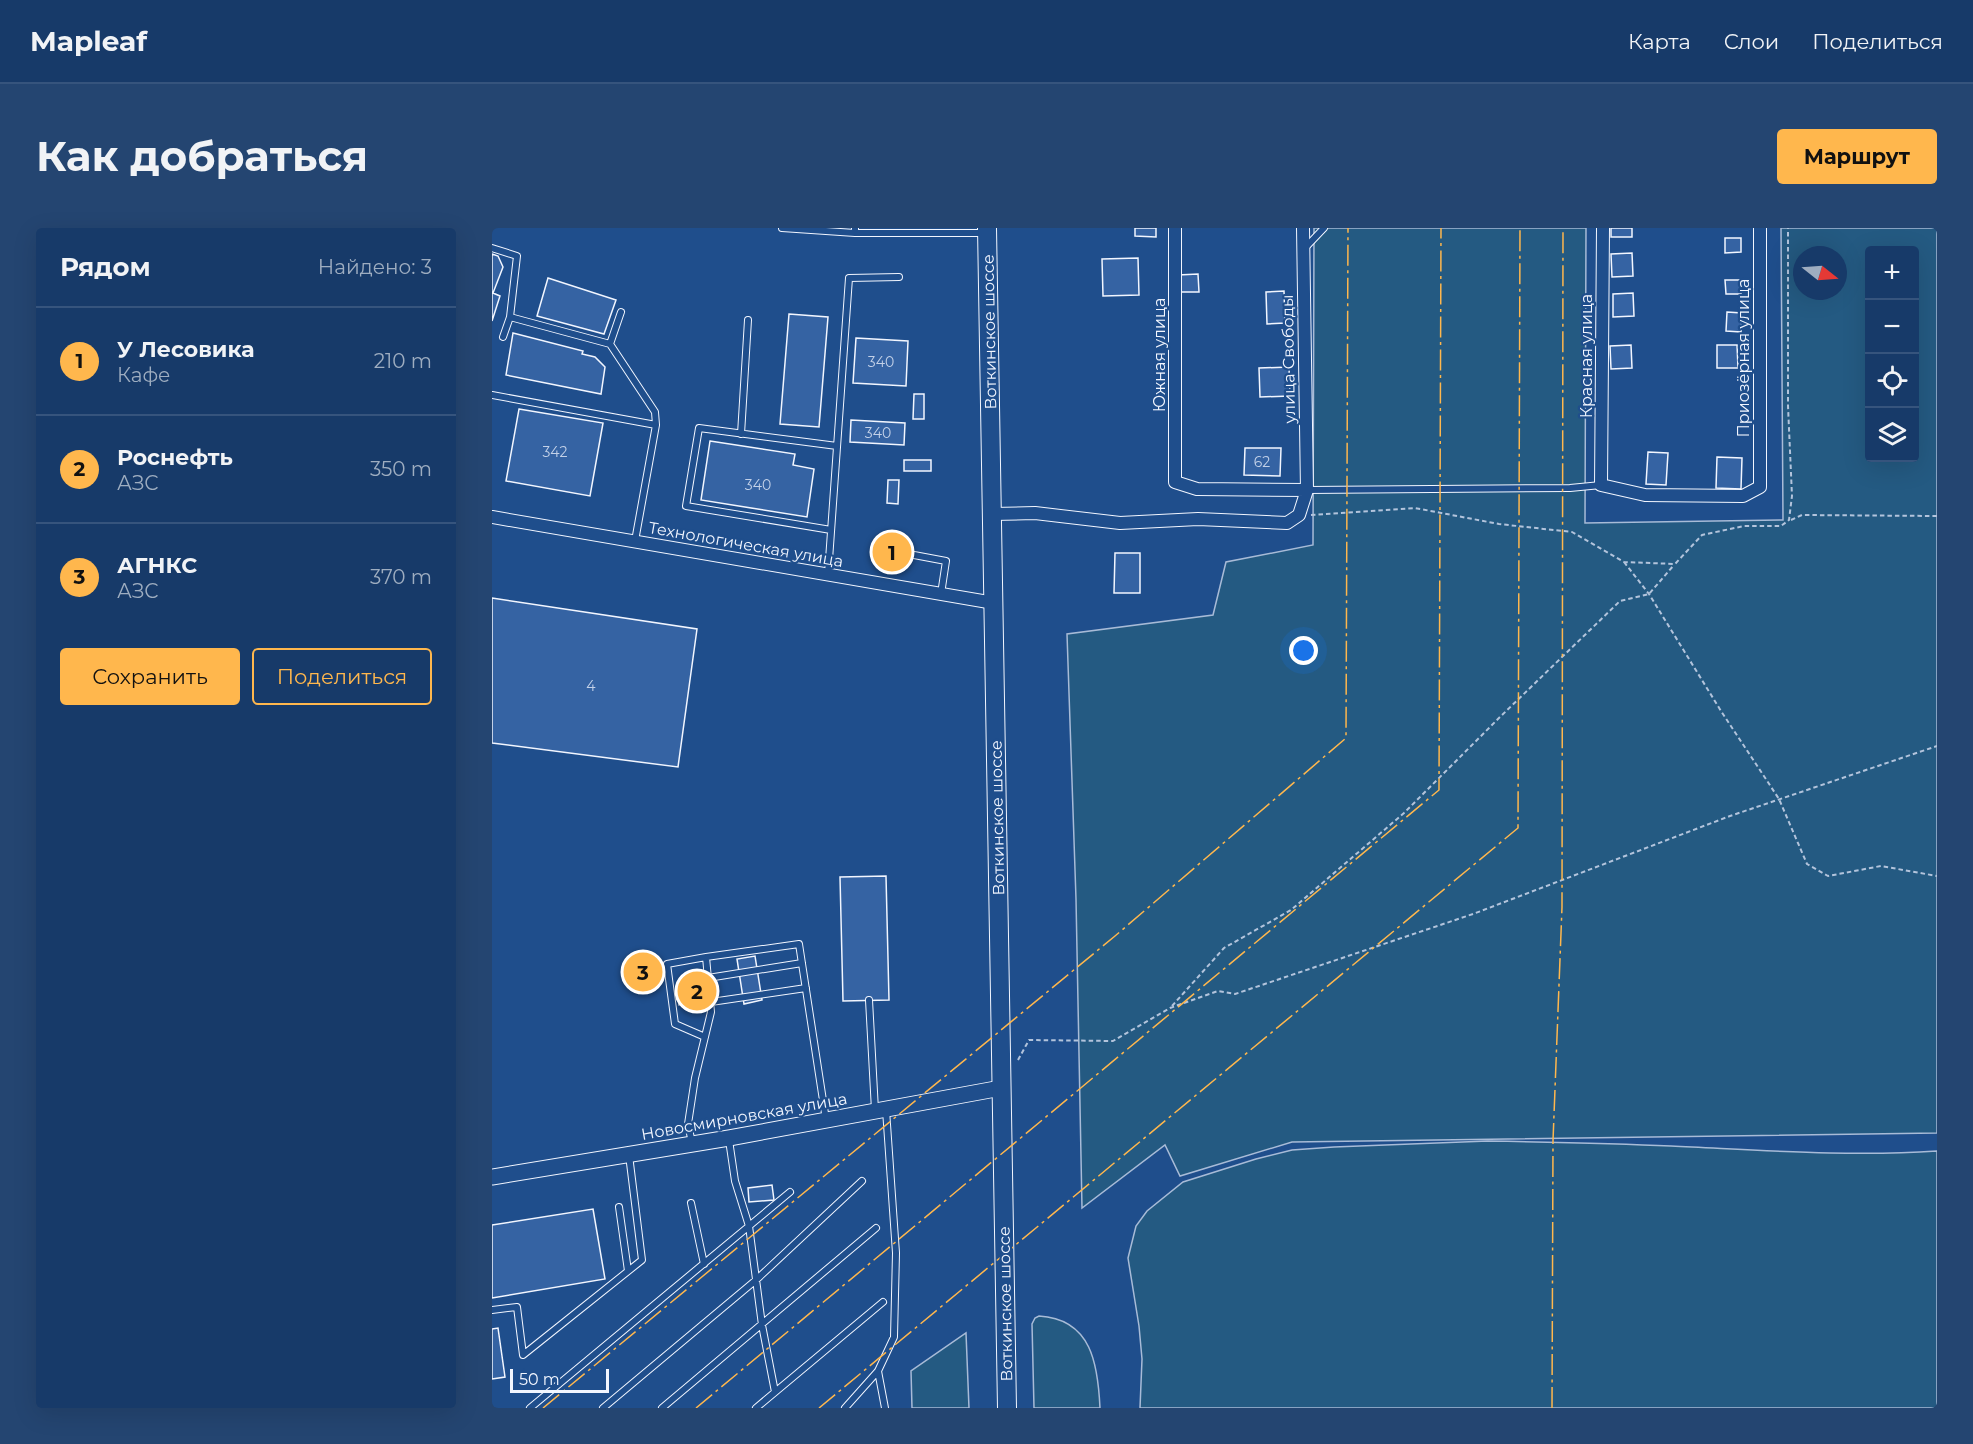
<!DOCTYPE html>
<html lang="ru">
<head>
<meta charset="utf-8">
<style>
	:root { --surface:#173a69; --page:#244571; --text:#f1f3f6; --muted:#9eadc0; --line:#36547d; --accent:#ffb74d }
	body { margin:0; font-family:Montserrat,sans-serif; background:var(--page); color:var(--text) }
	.controls { position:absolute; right:18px; top:18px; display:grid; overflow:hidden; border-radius:6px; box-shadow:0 6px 24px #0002 }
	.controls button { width:54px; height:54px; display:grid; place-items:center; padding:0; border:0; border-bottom:2px solid var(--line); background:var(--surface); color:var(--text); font:30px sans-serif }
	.compass { position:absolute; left:1301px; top:18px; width:54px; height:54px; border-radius:50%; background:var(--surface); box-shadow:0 6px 24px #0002; rotate:107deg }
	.scale { position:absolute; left:18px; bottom:15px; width:99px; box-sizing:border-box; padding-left:6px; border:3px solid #f2f6ff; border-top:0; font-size:16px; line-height:21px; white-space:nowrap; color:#f2f6ff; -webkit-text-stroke:4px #1f4e8c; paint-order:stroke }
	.you { position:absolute; left:812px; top:423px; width:21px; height:21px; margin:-15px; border:4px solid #fff; border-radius:50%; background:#1a73e8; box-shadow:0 0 0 9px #1a73e833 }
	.badge { display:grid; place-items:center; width:39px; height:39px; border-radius:50%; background:var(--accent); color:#111; font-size:20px; font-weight:700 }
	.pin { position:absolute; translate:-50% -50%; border:3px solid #fff; box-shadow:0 2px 6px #0006 }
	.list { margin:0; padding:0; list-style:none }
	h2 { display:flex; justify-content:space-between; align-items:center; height:78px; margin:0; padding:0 24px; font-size:26px }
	h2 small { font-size:20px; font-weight:400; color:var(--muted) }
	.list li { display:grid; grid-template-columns:39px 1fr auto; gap:18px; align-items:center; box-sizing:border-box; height:108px; padding:0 24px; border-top:2px solid var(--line) }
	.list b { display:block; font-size:22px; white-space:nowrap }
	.list p { margin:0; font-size:20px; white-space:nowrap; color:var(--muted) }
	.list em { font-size:20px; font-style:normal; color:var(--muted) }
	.actions { display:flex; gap:12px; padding:18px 24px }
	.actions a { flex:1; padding:14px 0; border:2px solid var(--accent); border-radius:6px; text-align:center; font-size:21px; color:var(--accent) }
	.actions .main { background:var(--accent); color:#111 }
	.icon { flex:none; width:33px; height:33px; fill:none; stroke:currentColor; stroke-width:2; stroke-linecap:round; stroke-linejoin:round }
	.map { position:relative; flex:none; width:1445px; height:1180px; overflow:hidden; border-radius:6px }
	header { display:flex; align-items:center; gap:36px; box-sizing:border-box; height:84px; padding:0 30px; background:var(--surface); border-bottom:2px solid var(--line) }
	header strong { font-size:28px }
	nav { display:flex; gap:33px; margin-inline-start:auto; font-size:21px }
	.intro { display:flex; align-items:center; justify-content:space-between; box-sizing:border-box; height:144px; padding:0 36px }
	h1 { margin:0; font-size:42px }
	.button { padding:15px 27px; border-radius:6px; background:var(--accent); color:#111; font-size:21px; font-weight:700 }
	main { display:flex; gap:36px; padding:0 36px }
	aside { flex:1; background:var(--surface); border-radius:6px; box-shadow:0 6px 24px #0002 }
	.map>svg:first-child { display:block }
	.green { fill:#245a82; stroke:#a8bbd7; stroke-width:1.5; fill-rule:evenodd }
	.building { fill:#3563a3; stroke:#f2f6ff; stroke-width:1.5 }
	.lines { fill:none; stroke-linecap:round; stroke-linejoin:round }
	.service-casing { stroke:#f2f6ff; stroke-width:8 }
	.minor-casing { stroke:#f2f6ff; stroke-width:14 }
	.tertiary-casing { stroke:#f2f6ff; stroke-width:17 }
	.primary-casing { stroke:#f2f6ff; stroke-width:20 }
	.path { stroke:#b3c4dc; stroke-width:2; stroke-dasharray:4.5 3; stroke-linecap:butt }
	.service { stroke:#1f4e8c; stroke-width:6 }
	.minor { stroke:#1f4e8c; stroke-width:12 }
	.tertiary { stroke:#1f4e8c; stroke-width:15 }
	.primary { stroke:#1f4e8c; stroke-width:18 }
	.power { stroke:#ffb74d; stroke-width:1.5; stroke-dasharray:21 4.5 3 4.5; stroke-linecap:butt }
	.labels { text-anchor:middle; stroke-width:4.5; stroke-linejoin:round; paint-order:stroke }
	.number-label { font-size:14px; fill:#c3d1e8 }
	.street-label { font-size:16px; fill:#f2f6ff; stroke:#1f4e8c }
</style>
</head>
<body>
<header>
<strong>Mapleaf</strong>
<nav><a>Карта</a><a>Слои</a><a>Поделиться</a></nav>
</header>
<div class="intro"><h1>Как добраться</h1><a class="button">Маршрут</a></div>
<main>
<aside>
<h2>Рядом<small>Найдено: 3</small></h2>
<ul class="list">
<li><span class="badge">1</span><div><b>У Лесовика</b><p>Кафе</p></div><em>210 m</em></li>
<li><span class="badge">2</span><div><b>Роснефть</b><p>АЗС</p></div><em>350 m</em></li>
<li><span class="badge">3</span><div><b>АГНКС</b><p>АЗС</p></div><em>370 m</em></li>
</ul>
<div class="actions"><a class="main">Сохранить</a><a>Поделиться</a></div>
</aside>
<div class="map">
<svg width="1445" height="1180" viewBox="0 0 1445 1180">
	<rect width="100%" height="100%" fill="#1f4e8c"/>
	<path class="green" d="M822 0H1094L1093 295 1291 292 1289 0H1445V905L800 914 688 948 673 917 590 980 584 671 575 406 721 387 734 334 821 317ZM1378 22H1422V230H1378ZM1310 27H1346V63H1310Z
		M996 913C1057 914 1118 915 1179 918 1268 922 1357 929 1445 923V1180H648L650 1131 647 1098 636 1030 644 998 655 983 691 954 764 931 800 922 842 919Z
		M547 1088C600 1091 606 1137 608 1180H542L540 1096 543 1090Z
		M474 1105 477 1180H420L419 1143Z"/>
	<path class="building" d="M643 0H664V9L643 8Z
		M1119 0H1140V9H1119Z
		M1233 10H1249V24L1233 25Z
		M1140 25 1141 48 1120 49 1119 26Z
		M0 26 6 28 11 39 1 65 8 68 0 93Z
		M646 30 647 67 611 68 610 31Z
		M706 46 707 64H686V47Z
		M56 50 124 72 112 106 45 88Z
		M1233 52H1249V66H1234Z
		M792 63 793 95 775 96 774 64Z
		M1141 65 1142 88 1121 89V66Z
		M1235 84 1250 85 1249 104 1234 103Z
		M297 86 336 89 327 199 288 196Z
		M21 105 91 123 90 126 103 129 113 139 109 166 14 147Z
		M364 110 416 113 414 158 361 155Z
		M1139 117 1140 140 1119 141 1118 118Z
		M1225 117H1245L1246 140H1225Z
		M797 139 798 168 768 169 767 140Z
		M422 166H432V191H421Z
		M27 181 111 195 98 268 14 253Z
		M359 192 413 195 412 217 358 214Z
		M218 213 303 226 301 237 322 241 315 289 209 272Z
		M753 220H789L788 248 752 247Z
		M1156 224 1176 225 1174 257 1154 256Z
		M1225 229 1250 230 1249 261 1224 260Z
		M412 232H439V243H412Z
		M396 252H407L406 276 395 275Z
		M387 313 416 318 413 335 384 331Z
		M623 325H648V365H622Z
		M0 370 205 401 186 539 0 515Z
		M394 648 397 772 351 773 348 649Z
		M263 728 270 772 252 776 245 731Z
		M200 759 202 775 187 777 185 761Z
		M280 957 282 972 257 974 256 960Z
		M101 981 113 1051 0 1070V997Z
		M6 1100 13 1149 0 1151V1101Z"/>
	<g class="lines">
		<defs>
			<path id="service" d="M290 0 363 5
				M363 0V5H493
				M0 20 25 28 18 89 118 116 163 184 164 197 143 313
				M813 20 832 0
				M11 109 18 89
				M118 116 129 84
				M0 167 164 197
				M249 206 256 92
				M815 262 1078 260 1109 257
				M339 302 194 278 207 200 345 218
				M422 327 454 333 449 366
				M336 346 357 50 407 49
				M216 750 310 735
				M377 772 383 882
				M219 774 314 760
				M213 809 183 796 175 736 214 729
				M237 912 243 953 257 998 270 1097 283 1164
				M200 915 196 896 203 850 219 784 214 729 307 716 334 892
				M199 975 212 1036
				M127 979 136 1043
				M0 1082 25 1079 31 1127 150 1032 137 927
				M386 1143 393 1180
				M38 1180 298 964
				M111 1180 264 1052 370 953
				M170 1180 384 1000
				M264 1180 391 1074
				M353 1180 386 1143 402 1109 404 1025 394 882"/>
			<path id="minor" d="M683 0V254L705 261 815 262
				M1111 0 1109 257 1153 267 1251 268 1268 259V0
				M500 286 543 285 628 295 706 291 795 295 807 287 815 262 811 0
				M0 289 502 375"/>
			<path id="tertiary" d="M0 949 237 910 509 860"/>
			<path id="primary" d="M495 0 515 1180"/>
		</defs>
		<use href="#service" class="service-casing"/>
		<use href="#minor" class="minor-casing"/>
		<use href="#tertiary" class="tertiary-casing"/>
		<use href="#primary" class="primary-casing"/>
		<path class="path" d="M819 287 923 280 1007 296 1080 304 1132 334 1183 336 1210 307 1252 298H1289L1297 292 1300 268 1296 178V0
			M1299 292 1310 287 1445 288
			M1132 334 1157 366 1229 483 1287 571 1315 636 1336 648 1389 638 1445 648
			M680 778 732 720 799 682 912 585 1009 488 1128 373 1157 366 1182 337
			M526 832 537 812 621 813 678 780 726 763 743 766 981 686 1238 588 1445 518"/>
		<use href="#service" class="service"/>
		<use href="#minor" class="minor"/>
		<use href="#tertiary" class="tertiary"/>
		<use href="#primary" class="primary"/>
		<path class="power" d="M51 1180 623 708 854 510 856 0
			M204 1180 947 562 949 0
			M327 1180 1026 600 1028 0
			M1060 1180 1061 913 1070 679 1071 0"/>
	</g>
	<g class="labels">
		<g class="number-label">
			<text x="389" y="139">340</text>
			<text x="386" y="210">340</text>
			<text x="63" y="229">342</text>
			<text x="770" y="239">62</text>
			<text x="266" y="262">340</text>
			<text x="99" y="463">4</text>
		</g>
		<g class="street-label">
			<text transform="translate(497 104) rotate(-91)" y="6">Воткинское шоссе</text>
			<text transform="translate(667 127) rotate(-90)" y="6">Южная улица</text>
			<text transform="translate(1094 128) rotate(-90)" y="6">Красная улица</text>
			<text transform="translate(1251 130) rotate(-90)" y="6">Приозёрная улица</text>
			<text transform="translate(796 131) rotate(-91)" y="6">улица Свободы</text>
			<text transform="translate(254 316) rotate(10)" y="6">Технологическая улица</text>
			<text transform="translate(505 590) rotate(-91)" y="6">Воткинское шоссе</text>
			<text transform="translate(252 888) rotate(-10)" y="6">Новосмирновская улица</text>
			<text transform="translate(513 1076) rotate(-91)" y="6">Воткинское шоссе</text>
		</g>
	</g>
</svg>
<div class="controls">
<button>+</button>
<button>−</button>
<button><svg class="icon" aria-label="locate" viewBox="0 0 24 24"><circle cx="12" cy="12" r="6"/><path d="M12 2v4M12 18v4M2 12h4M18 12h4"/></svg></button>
<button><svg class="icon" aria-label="layers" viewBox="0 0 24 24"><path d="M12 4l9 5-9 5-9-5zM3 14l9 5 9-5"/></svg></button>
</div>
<svg class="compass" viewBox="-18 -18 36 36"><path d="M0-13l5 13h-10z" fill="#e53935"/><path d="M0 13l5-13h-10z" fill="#9eadc0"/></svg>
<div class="scale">50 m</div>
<div class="you"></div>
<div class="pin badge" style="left:400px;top:324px">1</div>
<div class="pin badge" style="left:205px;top:763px">2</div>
<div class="pin badge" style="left:151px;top:744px">3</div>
</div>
</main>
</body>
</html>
